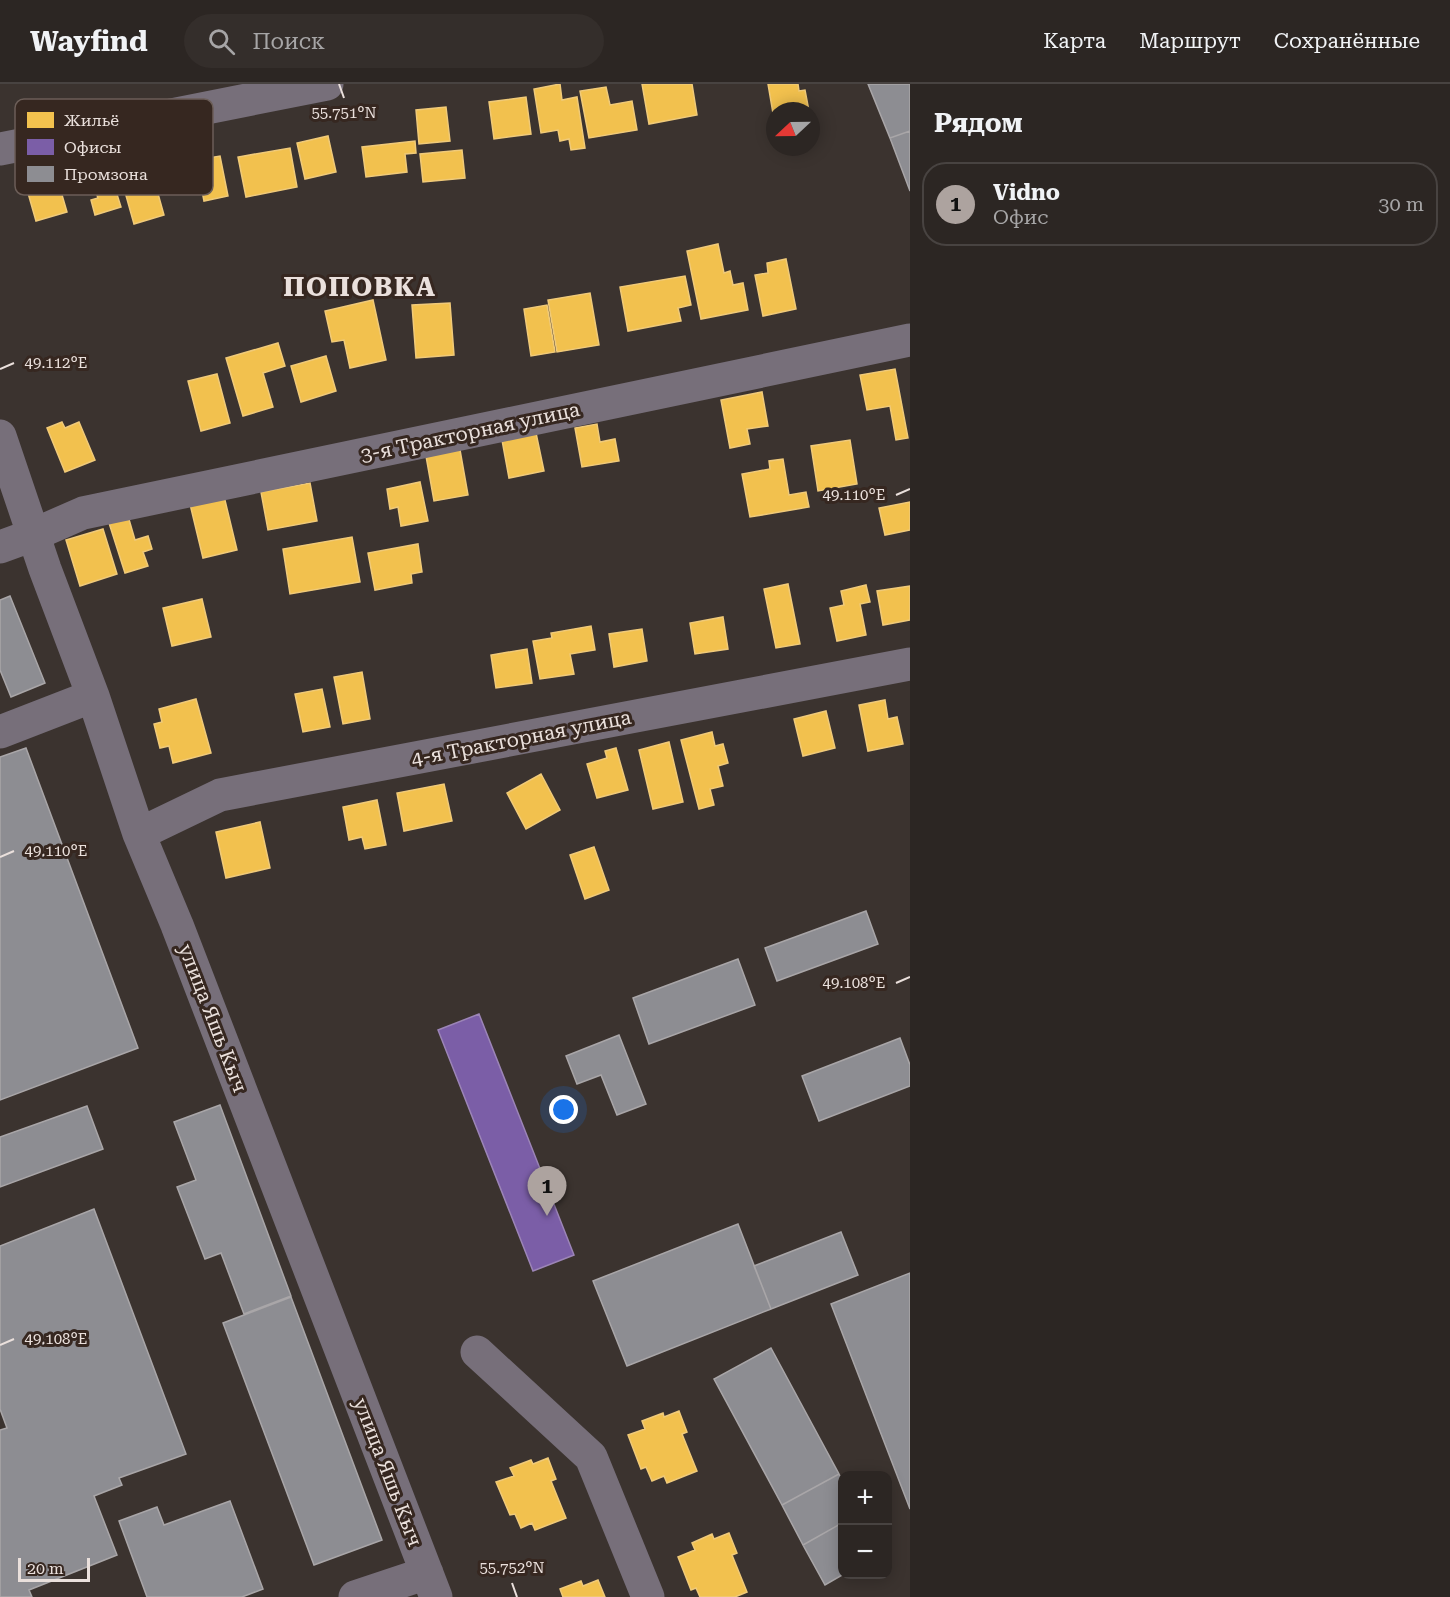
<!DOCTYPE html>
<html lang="ru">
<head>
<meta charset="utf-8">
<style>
	:root { --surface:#2c2623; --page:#342e2b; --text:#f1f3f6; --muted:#a6a5a6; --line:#484341; --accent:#ada39f }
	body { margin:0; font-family:"Roboto Serif",serif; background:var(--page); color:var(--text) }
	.controls { position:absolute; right:18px; bottom:18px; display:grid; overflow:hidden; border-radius:12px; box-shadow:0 3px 15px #0003 }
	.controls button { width:54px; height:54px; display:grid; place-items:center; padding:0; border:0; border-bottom:2px solid var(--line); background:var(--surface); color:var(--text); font:30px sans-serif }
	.compass { position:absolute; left:766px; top:18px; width:54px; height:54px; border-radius:50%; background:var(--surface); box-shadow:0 3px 15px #0003; rotate:248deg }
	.scale { position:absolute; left:18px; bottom:15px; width:72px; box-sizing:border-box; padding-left:6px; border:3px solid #eae0dc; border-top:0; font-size:16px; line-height:21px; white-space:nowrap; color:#eae0dc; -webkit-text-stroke:4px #362720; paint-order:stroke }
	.you { position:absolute; left:564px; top:1026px; width:21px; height:21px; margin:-15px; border:4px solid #fff; border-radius:50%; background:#1a73e8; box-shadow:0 0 0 9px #1a73e833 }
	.badge { display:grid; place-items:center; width:39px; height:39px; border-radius:50%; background:var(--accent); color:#111; font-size:20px; font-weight:700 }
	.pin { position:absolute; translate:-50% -50px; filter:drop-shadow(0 2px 3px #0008) }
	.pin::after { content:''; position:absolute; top:32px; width:21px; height:18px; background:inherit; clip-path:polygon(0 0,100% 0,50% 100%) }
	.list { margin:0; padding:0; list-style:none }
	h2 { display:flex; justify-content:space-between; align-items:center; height:78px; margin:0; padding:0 24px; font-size:26px }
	h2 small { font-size:20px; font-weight:400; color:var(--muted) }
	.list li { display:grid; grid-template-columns:39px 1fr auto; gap:18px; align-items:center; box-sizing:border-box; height:84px; margin:0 12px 12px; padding:0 12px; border:2px solid var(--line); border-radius:24px }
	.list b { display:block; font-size:22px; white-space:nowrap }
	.list p { margin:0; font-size:20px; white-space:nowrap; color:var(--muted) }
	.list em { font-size:20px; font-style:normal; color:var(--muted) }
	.icon { flex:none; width:33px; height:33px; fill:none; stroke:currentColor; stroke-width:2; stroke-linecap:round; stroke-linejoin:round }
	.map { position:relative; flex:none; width:910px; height:1513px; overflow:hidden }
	header { display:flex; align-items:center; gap:36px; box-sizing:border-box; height:84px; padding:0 30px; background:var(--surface); border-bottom:2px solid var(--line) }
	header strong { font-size:28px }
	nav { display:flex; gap:33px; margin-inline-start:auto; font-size:21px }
	.search { width:420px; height:54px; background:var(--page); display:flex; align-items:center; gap:15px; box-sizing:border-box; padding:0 21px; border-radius:33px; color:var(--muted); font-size:22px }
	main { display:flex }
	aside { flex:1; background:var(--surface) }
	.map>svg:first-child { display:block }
	.homes { fill:#f2c14e; stroke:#f0ca79; stroke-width:1.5 }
	.offices { fill:#7b5ea7; stroke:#9c85b7; stroke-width:1.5 }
	.industry { fill:#8d8d92; stroke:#a9a6a8; stroke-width:1.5 }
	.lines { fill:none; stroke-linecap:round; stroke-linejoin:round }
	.minor { stroke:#776f7a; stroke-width:33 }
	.ticks { fill:none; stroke:#eae0dc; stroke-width:2 }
	.labels { text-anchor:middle; stroke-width:6; stroke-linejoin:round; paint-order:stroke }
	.street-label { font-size:20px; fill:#eae0dc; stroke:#362720 }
	.district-label { font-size:26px; font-weight:bold; letter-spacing:1.5px; fill:#eae0dc; stroke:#362720 }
	.key { fill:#362720; stroke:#6c5e58; stroke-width:1.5 }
	.key-label { font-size:16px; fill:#eae0dc }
	.ticks-label { font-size:15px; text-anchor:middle; fill:#eae0dc; stroke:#362720; stroke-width:6; stroke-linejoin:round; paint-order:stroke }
</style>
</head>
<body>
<header>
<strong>Wayfind</strong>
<div class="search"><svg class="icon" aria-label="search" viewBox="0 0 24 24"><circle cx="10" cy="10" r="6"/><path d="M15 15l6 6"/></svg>Поиск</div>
<nav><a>Карта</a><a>Маршрут</a><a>Сохранённые</a></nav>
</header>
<main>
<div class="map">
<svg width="910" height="1513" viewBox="0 0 910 1513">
	<rect width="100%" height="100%" fill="#3b332f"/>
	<path class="homes" d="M560 0 562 16 577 13 585 64 571 66 569 55 560 57 558 46 541 49 534 5Z
		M642 0H692L697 31 649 40Z
		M768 0H798L799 7 805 6 809 27H775L774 35Z
		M606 3 610 21 632 17 637 46 589 54 580 7Z
		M526 13 531 50 494 55 489 18Z
		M446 23 450 57 419 60 416 26Z
		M328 52 336 88 305 95 297 59Z
		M415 57 416 69 405 70 407 88 366 93 362 63Z
		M290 64 297 103 246 113 238 73Z
		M462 66 465 94 423 98 420 70Z
		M220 72 228 112 204 117 196 76Z
		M53 80 67 128 36 137 26 102 44 97 40 83Z
		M109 85 121 123 95 131 91 116 98 114 90 91Z
		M155 99 164 131 134 140 125 108Z
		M718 160 724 189 730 187 733 201 743 199 748 226 701 235 687 167Z
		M786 175 796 225 763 232 755 191 768 189 767 179Z
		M685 192 691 221 678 224 681 237 628 247 620 203Z
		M590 209 599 261 557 268 548 216Z
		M373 216 386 276 350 284 344 256 332 258 325 227Z
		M450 219 454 271 416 274 412 221Z
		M547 221 555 268 531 272 524 225Z
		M278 259 285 282 263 289 273 323 243 332 226 274Z
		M326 272 336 307 301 318 291 282Z
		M895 285 908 354 896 356 890 322 867 326 860 291Z
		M217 290 230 339 201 347 188 297Z
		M762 308 768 342 747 345 750 360 730 364 721 316Z
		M62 338 65 344 79 338 95 376 65 388 47 344Z
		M597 340 600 358 615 355 619 377 582 383 575 344Z
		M536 349 544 387 509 394 502 356Z
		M850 356 857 400 818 407 811 362Z
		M460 366 468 411 434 417 426 372Z
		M783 375 789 411 806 408 809 423 750 433 742 390 770 385 769 377Z
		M420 398 428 437 401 442 398 423 390 425 387 405Z
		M310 399 317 437 268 446 261 408Z
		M223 408 237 466 203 474 189 416Z
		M910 418V446L885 451 879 424Z
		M128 432 135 456 148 452 152 465 143 468 148 482 125 489 109 439Z
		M103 445 117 490 80 502 66 456Z
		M352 453 360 498 290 510 283 465Z
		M418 460 422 488 411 490 412 499 375 506 368 469Z
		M788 500 800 560 776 564 764 505Z
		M866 501 870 518 860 520 866 551 837 557 830 524 844 521 841 507Z
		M910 502V536L883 541 877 507Z
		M202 515 211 553 172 562 163 524Z
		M723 533 728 565 695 570 690 539Z
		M591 542 595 566 570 570 574 590 540 595 533 557 552 554 551 549Z
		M642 545 647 577 614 583 609 550Z
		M527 565 532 599 496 604 491 571Z
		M362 588 370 635 343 640 334 593Z
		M322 605 330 643 303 648 295 610Z
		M196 615 211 669 173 679 169 662 160 664 154 640 162 638 159 625Z
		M885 616 888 635 897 633 903 660 868 667 859 621Z
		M826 627 835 664 803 672 794 635Z
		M712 648 715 662 723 660 728 679 718 682 723 702 710 705 714 721 699 725 681 656Z
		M669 658 683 718 653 725 639 666Z
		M616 664 628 706 597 714 587 680 607 674 605 667Z
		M541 690 560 726 526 745 507 709Z
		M444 700 452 737 404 747 397 709Z
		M377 716 386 761 365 765 362 753 349 756 343 723Z
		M260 738 270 784 226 794 216 748Z
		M594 763 609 806 585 815 570 771Z
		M679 1327 687 1348 682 1350 697 1387 667 1399 664 1392 652 1397 646 1383 641 1385 628 1351 645 1345 642 1337 663 1329 664 1333Z
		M548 1374 556 1395 551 1397 566 1434 535 1446 532 1439 521 1444 515 1430 510 1431 496 1398 514 1392 510 1384 531 1376 533 1380Z
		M729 1449 737 1469 732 1471 747 1508 735 1513H700L696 1504 691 1506 678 1473 695 1466 692 1459 712 1450 714 1455Z
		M598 1496 605 1513H563L560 1505 581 1497 583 1502Z"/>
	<path class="offices" d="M479 930 574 1171 533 1187 438 946Z"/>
	<path class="industry" d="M868 0H910V47L890 54Z
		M910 47V107L890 54Z
		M10 512 45 599 11 613 0 586V516Z
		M26 664 138 964 0 1016V673Z
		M866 827 878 860 777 897 765 864Z
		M738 875 755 921 649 960 633 914Z
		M619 951 646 1020 617 1031 601 991 577 1000 566 972Z
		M900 954 910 981V1002L819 1037 802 992Z
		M220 1021 291 1212 244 1230 221 1169 205 1175 177 1103 196 1096 174 1038Z
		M87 1022 103 1065 0 1103V1053Z
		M94 1125 186 1370 119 1394 122 1401 94 1412 117 1471 29 1506 32 1513H0V1346L7 1344 0 1325V1162Z
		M738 1140 771 1225 627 1282 593 1197Z
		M841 1148 858 1191 771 1225 754 1182Z
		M910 1189V1425L831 1220Z
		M291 1213 382 1456 314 1481 223 1239Z
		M771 1264 839 1390 782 1421 714 1295Z
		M839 1390 842 1396V1439L803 1461 782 1421Z
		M230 1417 263 1505 242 1513H147L119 1437 157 1423 164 1441Z
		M842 1439V1490H844L825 1501 803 1461Z"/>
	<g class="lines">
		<path class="minor" d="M0 65 327 0
			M0 352 45 485 93 612 139 750 177 841 436 1513
			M0 463 33 451 83 429 910 256
			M0 648 93 612
			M139 750 220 711 910 580
			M477 1268 591 1373 648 1513
			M355 1513 427 1489"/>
	</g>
	<path class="ticks" d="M339 0 344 14M0 285 14 279M896 411 910 405M0 773 14 767M896 899 910 893M0 1261 14 1255M512 1499 517 1513"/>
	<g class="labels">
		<g class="street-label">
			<text transform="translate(470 348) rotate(-12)" y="7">3-я Тракторная улица</text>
			<text transform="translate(521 654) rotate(-11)" y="7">4-я Тракторная улица</text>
			<text transform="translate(213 934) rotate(69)" y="7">улица Яшь Кыч</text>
			<text transform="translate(388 1388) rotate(69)" y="7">улица Яшь Кыч</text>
		</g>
		<g class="district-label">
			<text x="360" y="212">ПОПОВКА</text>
		</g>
	</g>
	<rect x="15" y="15" width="198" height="96" rx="9" class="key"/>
	<rect x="27" y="28" width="27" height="16" fill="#f2c14e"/>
	<rect x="27" y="55" width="27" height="16" fill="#7b5ea7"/>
	<rect x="27" y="82" width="27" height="16" fill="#8d8d92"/>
	<g class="key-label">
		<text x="64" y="42">Жильё</text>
		<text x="64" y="69">Офисы</text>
		<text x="64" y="96">Промзона</text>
	</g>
	<g class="ticks-label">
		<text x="344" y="34">55.751°N</text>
		<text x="56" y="284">49.112°E</text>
		<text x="854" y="416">49.110°E</text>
		<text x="56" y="772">49.110°E</text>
		<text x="854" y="904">49.108°E</text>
		<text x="56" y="1260">49.108°E</text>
		<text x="512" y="1489">55.752°N</text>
	</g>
</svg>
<div class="controls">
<button>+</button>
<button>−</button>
</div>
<svg class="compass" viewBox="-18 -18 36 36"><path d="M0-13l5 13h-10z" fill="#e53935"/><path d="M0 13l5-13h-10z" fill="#a6a5a6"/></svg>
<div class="scale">20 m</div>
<div class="you"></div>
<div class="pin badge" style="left:547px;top:1132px">1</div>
</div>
<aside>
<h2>Рядом<small></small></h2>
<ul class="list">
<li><span class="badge">1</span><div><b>Vidno</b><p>Офис</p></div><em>30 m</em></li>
</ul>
</aside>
</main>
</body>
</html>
